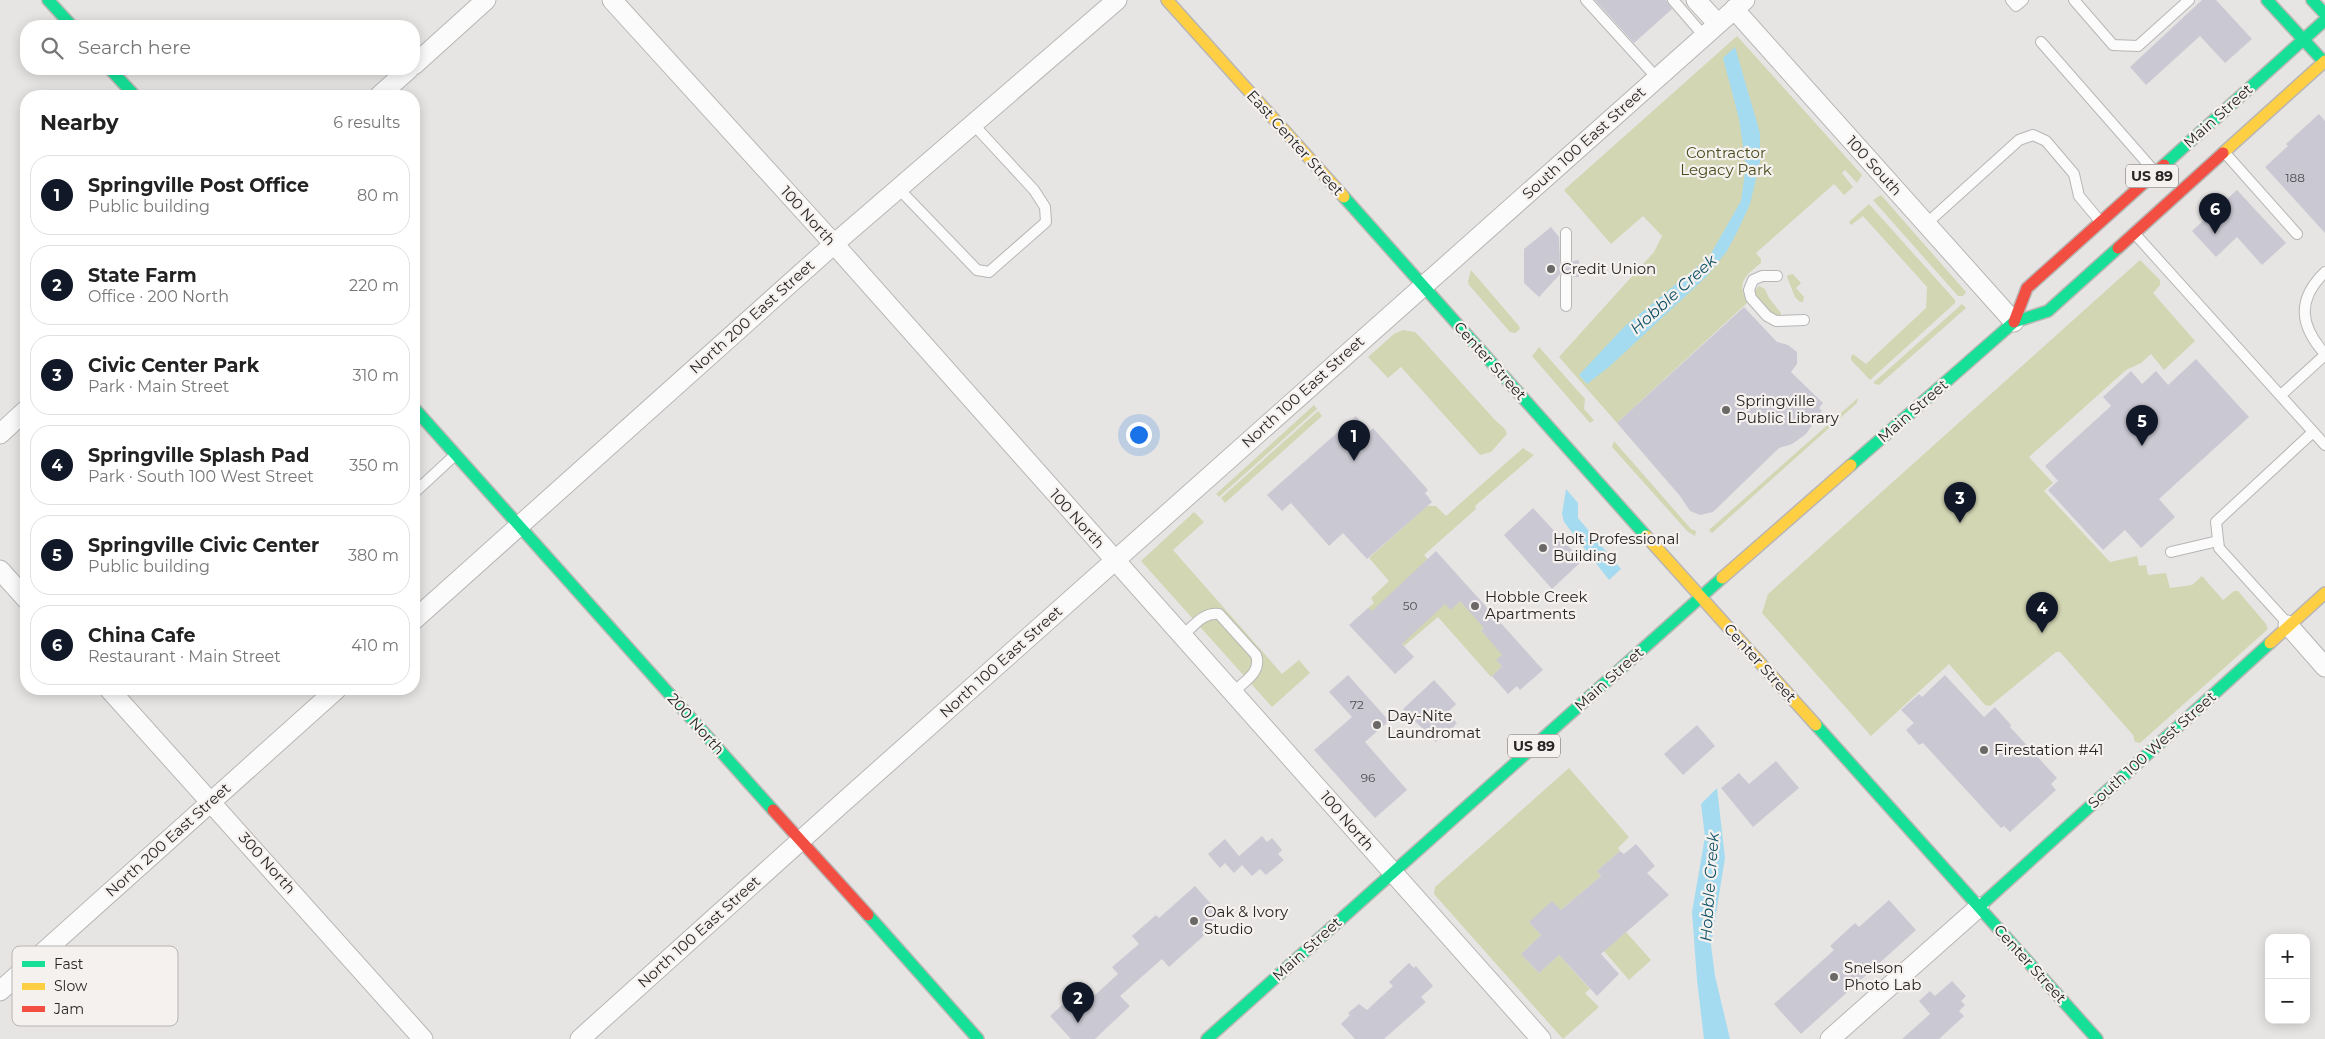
<!DOCTYPE html>
<html lang="en">
<head>
<meta charset="utf-8">
<style>
	:root { --surface:#fff; --page:#f6f6f6; --text:#222; --muted:#767676; --line:#e0e0e0; --accent:#111827 }
	body { margin:0; font-family:Montserrat,sans-serif; background:var(--page); color:var(--text) }
	.controls { position:absolute; right:15px; bottom:15px; display:grid; overflow:hidden; border-radius:10px; box-shadow:0 2px 12px #0003 }
	.controls button { width:45px; height:45px; display:grid; place-items:center; padding:0; border:0; border-bottom:1px solid var(--line); background:var(--surface); color:var(--text); font:25px sans-serif }
	.you { position:absolute; left:1138px; top:434px; width:18px; height:18px; margin:-12px; border:4px solid #fff; border-radius:50%; background:#1a73e8; box-shadow:0 0 0 8px #1a73e833 }
	.badge { display:grid; place-items:center; width:32px; height:32px; border-radius:50%; background:var(--accent); color:#fff; font-size:16px; font-weight:700 }
	.pin { position:absolute; translate:-50% -41px; filter:drop-shadow(0 1px 2px #0008) }
	.pin::after { content:''; position:absolute; top:26px; width:18px; height:15px; background:inherit; clip-path:polygon(0 0,100% 0,50% 100%) }
	.list { margin:0; padding:0; list-style:none }
	h2 { display:flex; justify-content:space-between; align-items:center; height:65px; margin:0; padding:0 20px; font-size:21px }
	h2 small { font-size:16px; font-weight:400; color:var(--muted) }
	.list li { display:grid; grid-template-columns:32px 1fr auto; gap:15px; align-items:center; box-sizing:border-box; height:80px; margin:0 10px 10px; padding:0 10px; border:1px solid var(--line); border-radius:20px }
	.list b { display:block; font-size:19px; white-space:nowrap }
	.list p { margin:0; font-size:16px; white-space:nowrap; color:var(--muted) }
	.list em { font-size:16px; font-style:normal; color:var(--muted) }
	.icon { flex:none; width:28px; height:28px; fill:none; stroke:currentColor; stroke-width:2; stroke-linecap:round; stroke-linejoin:round }
	.map { position:relative; flex:none; width:2325px; height:1039px; overflow:hidden }
	.search { position:absolute; background:var(--surface); box-shadow:0 2px 12px #0003; left:20px; top:20px; width:400px; height:55px; display:flex; align-items:center; gap:12px; box-sizing:border-box; padding:0 18px; border-radius:20px; color:var(--muted); font-size:19px }
	.panel { position:absolute; background:var(--surface); box-shadow:0 2px 12px #0003; left:20px; top:90px; width:400px; height:605px; border-radius:20px }
	.map>svg:first-child { display:block }
	.green { fill:#d2d6b3 }
	.water { fill:#a4dbf0 }
	.building { fill:#cac8d2 }
	.lines { fill:none; stroke-linecap:round; stroke-linejoin:round }
	.lane-casing { stroke:#b8b6b5; stroke-width:12 }
	.street-casing { stroke:#b8b6b5; stroke-width:21 }
	.fast-casing { stroke:#b8b6b5; stroke-width:14 }
	.slow-casing { stroke:#b8b6b5; stroke-width:14 }
	.jam-casing { stroke:#b8b6b5; stroke-width:14 }
	.lane { stroke:#fbfbfb; stroke-width:10 }
	.street { stroke:#fbfbfb; stroke-width:19 }
	.fast { stroke:#16e098; stroke-width:11 }
	.slow { stroke:#ffcf43; stroke-width:11 }
	.jam { stroke:#f24e42; stroke-width:11 }
	.poi-dot { fill:#6b6968; stroke:#f5f1ef; stroke-width:2 }
	.labels { text-anchor:middle; stroke-width:4.5; stroke-linejoin:round; paint-order:stroke }
	.number-label { font-size:12px; fill:#504e51 }
	.shield { fill:#f5f1ef; stroke:#666362; stroke-width:1 }
	.shield-label { font-size:14px; font-weight:bold; fill:#282626 }
	.street-label { font-size:15px; fill:#282626; stroke:#f5f1ef }
	.park-label { font-size:15px; fill:#484d1c; stroke:#f5f1ef }
	.poi-label { font-size:15px; fill:#282626; stroke:#f5f1ef; text-anchor:start }
	.water-label { font-size:16px; font-style:italic; fill:#0e5166; stroke:#f5f1ef }
	.key { fill:#f5f1ef; stroke:#b8b4b3; stroke-width:1 }
	.key-label { font-size:14px; fill:#282626 }
</style>
</head>
<body>
<div class="map">
<svg width="2325" height="1039" viewBox="0 0 2325 1039">
	<rect width="100%" height="100%" fill="#e7e5e3"/>
	<path class="green" d="M1737 36 1862 175 1857 183 1845 170 1842 173 1853 187 1844 195 1834 184 1756 253 1761 259V263C1746 275 1735 283 1748 302L1617 423 1559 357 1654 252 1662 236 1643 216 1611 244 1564 190Z
		M1881 195 1966 292 1963 296H1958L1873 200Z
		M1869 204 1955 300V303L1870 380 1851 360V357L1853 354 1866 364 1926 308 1927 287 1863 216 1851 225 1849 222Z
		M2140 260 2160 280V285L2153 293 2195 341 2164 370 2151 354 2141 363 2126 370 2029 457 2053 483 2044 491 2110 562 2137 556 2139 566 2146 565 2148 575 2166 573 2170 588 2192 585 2202 576 2223 600 2234 591H2238L2266 624 2268 629 2140 743 2135 742 2133 735 2060 652H2056L1990 706 1985 705 1949 664 1871 736 1762 613 1768 594Z
		M1471 270 1519 326 1520 329 1515 333 1510 332 1469 285 1468 281Z
		M1793 274 1801 283 1796 288 1804 297 1803 302H1800L1795 297 1787 277 1788 275Z
		M1759 286 1765 289 1769 298 1781 313V316L1773 314 1755 295V291Z
		M1962 304 1966 308 1879 385 1873 383Z
		M1403 330 1415 332 1420 337 1495 420 1505 429 1507 434 1491 452 1480 455 1401 367 1388 378 1368 357 1394 334Z
		M1539 347 1585 399 1584 409 1594 420 1590 423 1532 356Z
		M1858 398 1857 403 1712 533 1709 530Z
		M1314 405 1317 409 1219 497 1216 494Z
		M1318 411 1322 416 1225 503 1221 498Z
		M1614 441 1691 529 1696 531 1695 536 1687 531 1612 447Z
		M1523 448 1534 455 1475 506 1476 509 1424 555 1442 575 1451 609 1460 601 1487 625 1481 630 1488 638 1507 650 1497 660 1502 666 1491 677 1438 617 1404 646 1368 608 1374 603 1371 598 1389 581 1369 558 1427 506H1436L1446 516Z
		M1194 512 1204 522 1173 550 1282 674 1299 660 1310 673 1272 707 1141 561Z
		M1569 768 1629 837 1618 848 1620 851 1597 871 1601 876 1561 910 1529 922 1541 935 1521 954 1539 973 1559 955 1590 989 1585 993 1599 1007 1563 1039 1434 894 1435 887Z
		M1626 932 1651 960 1629 980 1604 951Z"/>
	<path class="water" d="M1735 47 1760 133V162L1750 204 1738 230 1727 251 1707 276 1610 366 1587 384 1579 375 1625 326 1709 257 1741 201 1746 165 1739 119 1723 58Z
		M1566 489 1578 503V518L1621 569 1609 580 1564 522 1562 514Z
		M1717 788 1725 858 1711 945 1715 976 1730 1039H1704L1697 980 1692 912 1705 837 1701 804Z"/>
	<path class="building" d="M1595 0H1666L1672 9 1634 43Z
		M2202 0H2216L2252 39 2225 63 2200 36 2146 85 2130 67Z
		M2319 114 2325 121V233L2265 167 2288 146 2286 144Z
		M2237 190 2286 243 2262 265 2237 237 2216 257 2192 231Z
		M1551 227 1559 237 1560 264 1566 268 1572 265 1573 261 1579 260V277H1573L1570 271H1563L1539 297 1524 283V249Z
		M1744 307 1777 342 1788 345 1797 352V364L1791 372 1823 403 1819 408 1822 411 1806 434 1792 444 1779 448 1713 512 1700 515 1690 511 1680 496 1617 423Z
		M2196 359 2249 417 2159 499 2175 517 2141 548 2125 530 2103 550 2048 490 2058 481 2045 466 2111 406 2103 397 2131 371 2142 384 2156 371 2168 385Z
		M1356 416 1369 432 1373 428 1428 490 1425 493 1432 502 1367 559 1343 533 1329 546 1291 503 1282 511 1267 495Z
		M1533 508 1582 561 1552 589 1504 535Z
		M1436 551 1543 670 1520 690 1517 686 1508 694 1492 676 1502 666 1496 660 1502 655 1481 630 1484 628 1460 601 1451 610 1445 604 1402 644 1414 657 1395 674 1349 625 1368 608 1372 611Z
		M1348 675 1389 721 1365 742 1407 790 1375 818 1314 750 1352 717 1329 692Z
		M1945 675 1984 717 1995 707 2011 725 2010 727 2057 778 2051 784 2056 790 2010 832 2004 826 2001 828 1923 743 1919 745 1906 730 1914 723 1901 710 1919 694 1922 697Z
		M1434 680 1456 704 1447 713 1457 723 1453 727 1456 730 1445 740 1442 736 1436 742 1403 709Z
		M1697 725 1715 746 1683 775 1664 754Z
		M1776 761 1799 788 1753 827 1721 788 1739 773 1749 784Z
		M1262 836 1267 842 1272 838 1282 850 1278 854 1284 860 1266 875 1260 869 1252 876 1242 865 1234 873 1225 863 1220 868 1208 854 1225 839 1239 856Z
		M1636 844 1655 866 1647 873 1669 895 1601 954 1619 974 1597 996 1559 955 1539 973 1521 954 1541 935 1529 922 1552 901 1561 910 1601 876 1597 871 1620 851 1624 854Z
		M1195 886 1220 914 1204 928 1208 932 1169 967 1162 959 1120 996 1130 1006 1095 1039H1071L1050 1016 1074 994 1084 1005 1118 974 1112 967 1139 944 1132 936 1156 915 1159 918Z
		M1889 900 1916 930 1801 1034 1774 1004 1834 950 1830 946 1855 923 1859 927Z
		M1409 963 1414 968 1416 966 1433 986 1421 997 1426 1002 1384 1039H1355L1341 1024 1350 1015 1348 1013 1359 1004 1367 1010 1393 986 1389 982Z
		M1952 981 1966 996 1961 1001 1965 1005 1959 1011 1964 1016 1939 1039H1902L1930 1014 1919 1001 1930 991 1935 996Z"/>
	<g class="lines">
		<defs>
			<path id="lane" d="M1586 0 1657 78
				M1673 0 1704 36
				M2011 0 2016 6 2023 0
				M2074 0 2113 45 2138 46 2189 0
				M2041 42 2155 172
				M2225 153 2297 234
				M898 188 977 270 989 272 1046 222 1045 207 1034 190 973 124
				M1926 224 2019 140 2033 135 2046 141 2074 174 2079 196 2099 220
				M1566 233V261
				M2135 234 2325 445
				M2325 272C2296 300 2300 326 2325 354
				M1777 276H1762L1753 280 1749 290 1751 298 1767 316 1776 321 1804 320
				M1566 306V277
				M2281 395 2325 355
				M414 493 455 455
				M2171 552 2218 541
				M2288 624 2219 548 2216 522 2313 432
				M1183 635C1194 626 1203 612 1219 614L1256 655C1262 672 1245 681 1233 692"/>
			<path id="street" d="M612 0 834 244 1541 1039
				M1696 0 1718 24
				M1734 9 2014 322
				M414 65 486 0
				M379 96 409 69
				M0 434 26 410
				M0 570 26 599
				M414 620 834 244 1117 0
				M2288 625 2325 667
				M109 689 423 1039
				M0 991 337 689
				M580 1039 839 806 1745 0
				M1830 1039 1979 907"/>
			<path id="fast" d="M48 0 72 26
				M2267 0 2324 62
				M2312 0 2325 14
				M110 69 135 96
				M2164 165 2325 20
				M1344 197 1646 536
				M414 408 773 810
				M1851 465 2014 322 2048 311 2118 248
				M1816 725 2097 1039
				M1979 907 2270 643
				M868 915 978 1039
				M1207 1039 1722 578"/>
			<path id="slow" d="M1167 0 1344 197
				M2223 153 2325 61
				M1646 536 1816 725
				M1722 578 1851 465
				M2270 643 2325 593"/>
			<path id="jam" d="M2118 248 2223 153
				M2014 322 2027 288 2164 165
				M773 810 868 915"/>
		</defs>
		<use href="#lane" class="lane-casing"/>
		<use href="#street" class="street-casing"/>
		<use href="#fast" class="fast-casing"/>
		<use href="#slow" class="slow-casing"/>
		<use href="#jam" class="jam-casing"/>
		<use href="#lane" class="lane"/>
		<use href="#street" class="street"/>
		<use href="#fast" class="fast"/>
		<use href="#slow" class="slow"/>
		<use href="#jam" class="jam"/>
	</g>
	<g class="poi-dot">
		<circle cx="1551" cy="269" r="5"/>
		<circle cx="1726" cy="410" r="5"/>
		<circle cx="1543" cy="548" r="5"/>
		<circle cx="1475" cy="606" r="5"/>
		<circle cx="1377" cy="725" r="5"/>
		<circle cx="1984" cy="750" r="5"/>
		<circle cx="1194" cy="921" r="5"/>
		<circle cx="1834" cy="977" r="5"/>
	</g>
	<g class="labels">
		<g class="number-label">
			<text x="2295" y="182">188</text>
			<text x="1410" y="610">50</text>
			<text x="1357" y="709">72</text>
			<text x="1368" y="782">96</text>
		</g>
		<g class="shield">
			<rect x="2126" y="164.5" width="52" height="23" rx="4"/>
			<rect x="1508" y="734.5" width="52" height="23" rx="4"/>
		</g>
		<g class="shield-label">
			<text x="2152" y="181">US 89</text>
			<text x="1534" y="751">US 89</text>
		</g>
		<g class="street-label">
			<text transform="translate(2218 116) rotate(-42)" y="5">Main Street</text>
			<text transform="translate(1295 143) rotate(48)" y="5">East Center Street</text>
			<text transform="translate(1584 143) rotate(-42)" y="5">South 100 East Street</text>
			<text transform="translate(1874 166) rotate(48)" y="5">100 South</text>
			<text transform="translate(808 216) rotate(48)" y="5">100 North</text>
			<text transform="translate(752 317) rotate(-42)" y="5">North 200 East Street</text>
			<text transform="translate(1490 361) rotate(48)" y="5">Center Street</text>
			<text transform="translate(1303 392) rotate(-42)" y="5">North 100 East Street</text>
			<text transform="translate(1913 411) rotate(-41)" y="5">Main Street</text>
			<text transform="translate(1077 519) rotate(48)" y="5">100 North</text>
			<text transform="translate(1001 662) rotate(-42)" y="5">North 100 East Street</text>
			<text transform="translate(1760 663) rotate(48)" y="5">Center Street</text>
			<text transform="translate(1609 679) rotate(-42)" y="5">Main Street</text>
			<text transform="translate(696 724) rotate(48)" y="5">200 North</text>
			<text transform="translate(2152 750) rotate(-42)" y="5">South 100 West Street</text>
			<text transform="translate(1347 821) rotate(49)" y="5">100 North</text>
			<text transform="translate(168 840) rotate(-42)" y="5">North 200 East Street</text>
			<text transform="translate(267 863) rotate(48)" y="5">300 North</text>
			<text transform="translate(699 932) rotate(-42)" y="5">North 100 East Street</text>
			<text transform="translate(1307 949) rotate(-42)" y="5">Main Street</text>
			<text transform="translate(2030 964) rotate(48)" y="5">Center Street</text>
		</g>
		<g class="park-label">
			<text x="1726" y="158">Contractor<tspan x="1726" dy="17">Legacy Park</tspan></text>
		</g>
		<g class="poi-label">
			<text x="1561" y="274">Credit Union</text>
			<text x="1736" y="406">Springville<tspan x="1736" dy="17">Public Library</tspan></text>
			<text x="1553" y="544">Holt Professional<tspan x="1553" dy="17">Building</tspan></text>
			<text x="1485" y="602">Hobble Creek<tspan x="1485" dy="17">Apartments</tspan></text>
			<text x="1387" y="721">Day-Nite<tspan x="1387" dy="17">Laundromat</tspan></text>
			<text x="1994" y="755">Firestation #41</text>
			<text x="1204" y="917">Oak &amp; Ivory<tspan x="1204" dy="17">Studio</tspan></text>
			<text x="1844" y="973">Snelson<tspan x="1844" dy="17">Photo Lab</tspan></text>
		</g>
		<g class="water-label">
			<text transform="translate(1673 294) rotate(-42)" y="6">Hobble Creek</text>
			<text transform="translate(1709 887) rotate(-86)" y="6">Hobble Creek</text>
		</g>
	</g>
	<rect x="12" y="946" width="166" height="80" rx="8" class="key"/>
	<rect x="22" y="961" width="23" height="6" fill="#16e098"/>
	<rect x="22" y="983" width="23" height="7" fill="#ffcf43"/>
	<rect x="22" y="1006" width="23" height="6" fill="#f24e42"/>
	<g class="key-label">
		<text x="54" y="969">Fast</text>
		<text x="54" y="991">Slow</text>
		<text x="54" y="1014">Jam</text>
	</g>
</svg>
<div class="controls">
<button>+</button>
<button>−</button>
</div>
<div class="you"></div>
<div class="pin badge" style="left:1354px;top:461px">1</div>
<div class="pin badge" style="left:1078px;top:1023px">2</div>
<div class="pin badge" style="left:1960px;top:523px">3</div>
<div class="pin badge" style="left:2042px;top:633px">4</div>
<div class="pin badge" style="left:2142px;top:446px">5</div>
<div class="pin badge" style="left:2215px;top:234px">6</div>
<div class="search"><svg class="icon" aria-label="search" viewBox="0 0 24 24"><circle cx="10" cy="10" r="6"/><path d="M15 15l6 6"/></svg>Search here</div>
<section class="panel">
<h2>Nearby<small>6 results</small></h2>
<ul class="list">
<li><span class="badge">1</span><div><b>Springville Post Office</b><p>Public building</p></div><em>80 m</em></li>
<li><span class="badge">2</span><div><b>State Farm</b><p>Office · 200 North</p></div><em>220 m</em></li>
<li><span class="badge">3</span><div><b>Civic Center Park</b><p>Park · Main Street</p></div><em>310 m</em></li>
<li><span class="badge">4</span><div><b>Springville Splash Pad</b><p>Park · South 100 West Street</p></div><em>350 m</em></li>
<li><span class="badge">5</span><div><b>Springville Civic Center</b><p>Public building</p></div><em>380 m</em></li>
<li><span class="badge">6</span><div><b>China Cafe</b><p>Restaurant · Main Street</p></div><em>410 m</em></li>
</ul>
</section>
</div>
</body>
</html>
